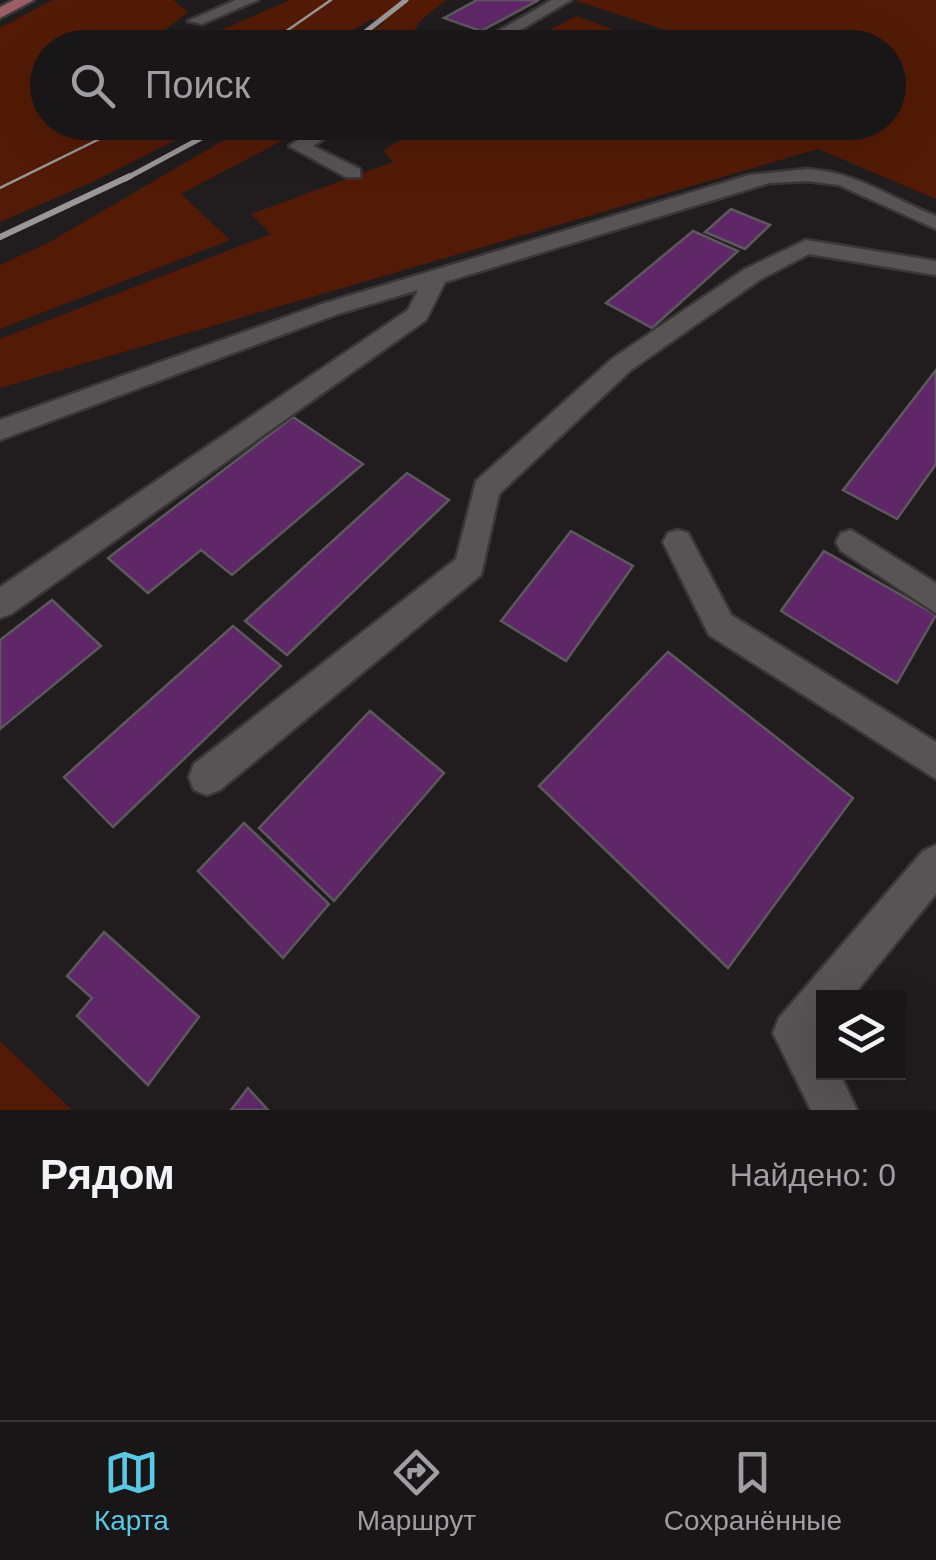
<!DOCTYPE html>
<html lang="ru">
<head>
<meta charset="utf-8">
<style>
	:root { --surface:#191617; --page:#262324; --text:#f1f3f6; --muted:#9f9fa1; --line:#373536; --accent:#5ac8e5 }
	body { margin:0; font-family:Helvetica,sans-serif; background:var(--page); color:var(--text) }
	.controls { position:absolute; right:30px; bottom:30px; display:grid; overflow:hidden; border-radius:0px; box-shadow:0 10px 40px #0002 }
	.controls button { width:90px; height:90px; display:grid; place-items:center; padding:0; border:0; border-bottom:2px solid var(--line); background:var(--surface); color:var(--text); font:50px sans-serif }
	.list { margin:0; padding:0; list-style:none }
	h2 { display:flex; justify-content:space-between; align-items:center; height:130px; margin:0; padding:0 40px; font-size:42px }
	h2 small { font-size:32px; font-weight:400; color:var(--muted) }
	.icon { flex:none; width:55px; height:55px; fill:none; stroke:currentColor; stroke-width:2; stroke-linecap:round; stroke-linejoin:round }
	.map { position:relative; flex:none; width:936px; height:1110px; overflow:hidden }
	.search { position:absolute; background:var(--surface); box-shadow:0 10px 40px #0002; left:30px; right:30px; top:30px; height:110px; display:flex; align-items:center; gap:25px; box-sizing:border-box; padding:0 35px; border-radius:55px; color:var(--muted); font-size:38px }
	.sheet { height:310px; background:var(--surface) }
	nav { display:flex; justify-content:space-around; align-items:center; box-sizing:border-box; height:140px; border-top:2px solid var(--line); background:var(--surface); font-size:28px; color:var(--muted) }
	nav a { display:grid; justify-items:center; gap:5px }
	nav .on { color:var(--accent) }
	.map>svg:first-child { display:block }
	.green { fill:#531b06 }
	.building { fill:#5f2768; stroke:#5c595d; stroke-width:2.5 }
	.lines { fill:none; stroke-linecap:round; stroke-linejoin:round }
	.minor-casing { stroke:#3b3739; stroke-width:5 }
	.major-casing { stroke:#3b3739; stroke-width:5 }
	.minor { fill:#585355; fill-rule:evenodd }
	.major { fill:#995e66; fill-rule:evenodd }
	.tram { stroke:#9a9799; stroke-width:2.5 }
	.rail-far1 { stroke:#9a9799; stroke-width:5 }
	.rail { stroke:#9a9799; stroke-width:6 }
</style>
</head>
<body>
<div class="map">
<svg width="936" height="1110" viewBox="0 0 936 1110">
	<rect width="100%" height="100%" fill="#211d1f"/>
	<path class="green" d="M53 0H173L188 12 160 34 165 43 224 29 290 0H446L422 19 402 47H350L385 22 371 19 327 47 48 48V122L210 123 90 183 0 222V28Z
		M574 0H936V199L818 149 0 388V339L271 234 251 214 393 162 383 150 430 123 888 122V48L716 47Z
		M576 16 660 47H518Z
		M253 123H316L181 194 230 240 0 329V265L48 243Z
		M0 1041 72 1110H0Z"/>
	<path class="building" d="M477 0H539L481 31 444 18Z
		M731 209 770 225 745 249 705 232Z
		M693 231 738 251 652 328 606 303Z
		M936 370V464L897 519 843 490Z
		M293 417 363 464 232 575 201 550 148 593 108 558Z
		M407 473 449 500 287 655 245 621Z
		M571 531 633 566 566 661 501 621Z
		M824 551 936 615 897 683 781 611Z
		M52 600 101 646 0 729V640Z
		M233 626 281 666 113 827 64 777Z
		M668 652 853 798 728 968 539 786Z
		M370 711 444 773 334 901 259 828Z
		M244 823 329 904 283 958 198 871Z
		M104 932 199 1017 148 1085 77 1016 92 998 67 976Z
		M248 1088 268 1110H231Z"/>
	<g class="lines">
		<defs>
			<path id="minor" d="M236 0H258L202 24 188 21Z
				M552 0H571L490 48H469Z
				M327 122H350L313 146 360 169V177H346L289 146Z
				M807 169C858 172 891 199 936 216V229L839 185 807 181 769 183 445 282 426 320 11 614 0 618V587L408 310 418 290 338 314 0 440V420L322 304 749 175Z
				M806 240 936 261V275L809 254 761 279 631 370 499 494 481 575 220 790 207 795 194 790 189 777 194 764 456 559 476 481 613 358 745 269Z
				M678 530 688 533 731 615 936 742V779L709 635 663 542 668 533Z
				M851 530 936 583V613L841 551 836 542 841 533Z
				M936 845V894L851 998H824V1031L819 1036 824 1044V1072H839L857 1110H811L773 1033 779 1018 923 851Z"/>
			<path id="major" d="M14 0H34L0 18V7Z"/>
		</defs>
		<use href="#minor" class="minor-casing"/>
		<use href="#major" class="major-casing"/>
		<use href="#minor" class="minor"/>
		<use href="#major" class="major"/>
		<path class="tram" d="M262 48 331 0
			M0 188 134 122"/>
		<path class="rail-far1" d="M345 48 406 0
			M125 179 231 122"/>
		<path class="rail" d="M0 237 130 176"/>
	</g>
</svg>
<div class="controls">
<button><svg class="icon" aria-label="layers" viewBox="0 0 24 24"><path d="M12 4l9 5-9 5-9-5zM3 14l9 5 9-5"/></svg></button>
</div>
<div class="search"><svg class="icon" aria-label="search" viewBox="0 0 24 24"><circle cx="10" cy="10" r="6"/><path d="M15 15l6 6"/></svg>Поиск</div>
</div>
<section class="sheet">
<h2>Рядом<small>Найдено: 0</small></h2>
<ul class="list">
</ul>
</section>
<nav>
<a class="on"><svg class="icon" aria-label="map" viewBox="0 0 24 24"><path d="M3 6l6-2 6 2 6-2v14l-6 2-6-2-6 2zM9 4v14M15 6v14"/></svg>Карта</a>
<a><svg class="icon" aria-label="directions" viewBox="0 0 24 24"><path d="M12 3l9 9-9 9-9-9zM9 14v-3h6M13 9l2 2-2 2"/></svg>Маршрут</a>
<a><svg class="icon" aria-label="saved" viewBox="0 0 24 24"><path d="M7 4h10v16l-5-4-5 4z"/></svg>Сохранённые</a>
</nav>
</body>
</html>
